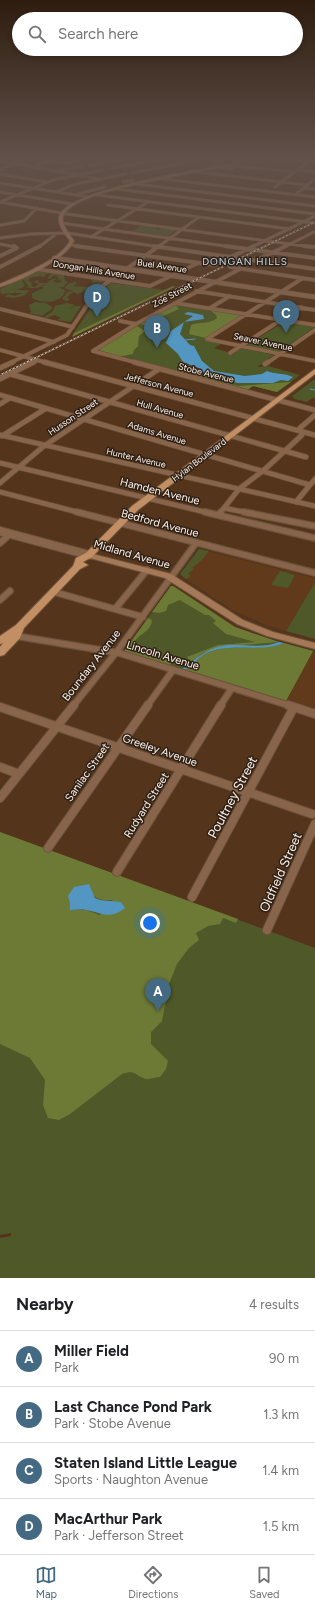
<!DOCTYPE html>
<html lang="en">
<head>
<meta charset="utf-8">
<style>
	:root { --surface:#fff; --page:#f2f2f2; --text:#202124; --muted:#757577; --line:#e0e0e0; --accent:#446982 }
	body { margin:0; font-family:Figtree,sans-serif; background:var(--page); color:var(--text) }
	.you { position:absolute; left:150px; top:923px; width:14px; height:14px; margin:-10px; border:3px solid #fff; border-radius:50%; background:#1a73e8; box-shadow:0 0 0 6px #1a73e833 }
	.badge { display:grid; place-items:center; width:26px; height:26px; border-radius:50%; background:var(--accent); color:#fff; font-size:13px; font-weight:700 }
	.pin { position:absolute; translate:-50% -33px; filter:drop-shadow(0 1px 2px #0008) }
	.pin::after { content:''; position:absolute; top:21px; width:14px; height:12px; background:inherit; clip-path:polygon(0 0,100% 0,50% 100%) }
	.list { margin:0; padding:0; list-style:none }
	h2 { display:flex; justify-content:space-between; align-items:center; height:52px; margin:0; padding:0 16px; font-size:17px }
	h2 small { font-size:13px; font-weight:400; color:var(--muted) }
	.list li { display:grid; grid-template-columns:26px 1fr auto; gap:12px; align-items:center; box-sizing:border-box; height:56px; padding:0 16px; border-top:1px solid var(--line) }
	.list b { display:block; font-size:15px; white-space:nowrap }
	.list p { margin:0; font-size:13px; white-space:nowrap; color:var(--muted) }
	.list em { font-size:13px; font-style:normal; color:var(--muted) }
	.icon { flex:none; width:22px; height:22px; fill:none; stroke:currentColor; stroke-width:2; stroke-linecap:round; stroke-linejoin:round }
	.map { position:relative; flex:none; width:315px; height:1278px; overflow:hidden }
	.search { position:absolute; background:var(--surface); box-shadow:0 2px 6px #0003; left:12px; right:12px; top:12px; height:44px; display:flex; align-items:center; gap:10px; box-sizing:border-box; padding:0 14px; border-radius:22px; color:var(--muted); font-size:15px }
	.sheet { height:276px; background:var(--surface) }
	nav { display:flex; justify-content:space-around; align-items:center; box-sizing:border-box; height:56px; border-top:1px solid var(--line); background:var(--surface); font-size:11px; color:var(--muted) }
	nav a { display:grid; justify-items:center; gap:2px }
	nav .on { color:var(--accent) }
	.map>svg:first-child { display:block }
	.built { fill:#603a1b }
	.green { fill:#4e5828 }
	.forest { fill:#6c7a35; fill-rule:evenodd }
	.water { fill:#5396c1 }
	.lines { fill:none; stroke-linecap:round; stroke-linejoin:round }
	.stream { stroke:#5396c1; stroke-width:1 }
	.minor-far4-casing { stroke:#6c533d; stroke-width:3.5 }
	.minor-far3-casing { stroke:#6c533d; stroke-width:4.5 }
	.minor-far2-casing { stroke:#6c533d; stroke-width:6 }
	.minor-far1-casing { stroke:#6c533d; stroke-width:8 }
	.minor-casing { stroke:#6c533d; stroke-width:10 }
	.tertiary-far1-casing { stroke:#6c533d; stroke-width:5.5 }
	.tertiary-casing { stroke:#6c533d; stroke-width:10 }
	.secondary-casing { stroke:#6c533d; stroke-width:2 }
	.primary-casing { stroke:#6c533d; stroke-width:2 }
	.minor-far4 { stroke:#88654a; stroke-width:2.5 }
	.minor-far3 { stroke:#88654a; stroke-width:3.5 }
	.minor-far2 { stroke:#88654a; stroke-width:4.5 }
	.minor-far1 { stroke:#88654a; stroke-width:5.5 }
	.minor { stroke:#88654a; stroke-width:8 }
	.tertiary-far1 { stroke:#88654a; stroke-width:4.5 }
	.tertiary { stroke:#88654a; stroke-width:8 }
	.secondary { fill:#a57957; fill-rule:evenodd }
	.primary { fill:#c28e64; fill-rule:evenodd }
	.rail-casing { stroke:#c6b4a5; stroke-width:1.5 }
	.rail { stroke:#2f2015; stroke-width:1; stroke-dasharray:2; stroke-linecap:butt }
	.labels { text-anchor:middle; stroke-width:3; stroke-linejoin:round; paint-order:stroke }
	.far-street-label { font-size:9px; fill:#fef2e9; stroke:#2f2015 }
	.far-neighbourhood-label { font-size:10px; letter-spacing:1px; fill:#c4e0f4; stroke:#2f2015 }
	.street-label { font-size:11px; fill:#fef2e9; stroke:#2f2015 }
	.near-street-label { font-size:13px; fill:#fef2e9; stroke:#2f2015 }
</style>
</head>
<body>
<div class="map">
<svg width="315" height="1278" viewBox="0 0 315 1278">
	<rect width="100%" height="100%" fill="#54351b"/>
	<path class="built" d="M199 549 315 578V582L286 631 268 626 232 610 180 575Z
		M313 651 315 652V710L286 701Z"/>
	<path class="green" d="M142 225 158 227 155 229 158 230 162 228 177 230 168 236 133 231Z
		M37 271 50 273 44 275 46 276 44 277 41 276 28 278 30 279 28 281 32 282 30 283 33 284 31 286 35 287 39 284 33 282 37 280 39 281 38 283H47L37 288H26L29 287 24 280H22L25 286 17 290H29C25 299 12 298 5 297L8 294 15 296 22 293H16L14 290 15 293 1 294 0 289Z
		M52 273 59 274 60 277V275H64L65 281 68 282 63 287H58L65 290C63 304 41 304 32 298V293L44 288 42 287 52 279H57L53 281 57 283 63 282 60 281 62 280 57 279 59 278 56 277 58 275 50 277 52 278 51 279 47 278Z
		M91 279 103 281 92 290H83L84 291 78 294 73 292 66 298 70 299 67 301 62 299 67 292 73 291 64 288 70 283 75 282 77 284 72 286C81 287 93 288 100 282L93 283Z
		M111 283 164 290 74 333 102 291Z
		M35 302 46 303 52 307V309L42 316 29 313 31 312 29 305Z
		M67 303 75 305 69 309 75 306H81L71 322 57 320 61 318 55 315 47 318 43 317 52 312 55 306Z
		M175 304 241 314 205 339 221 344 214 348 231 353 242 348 274 355 257 367 268 366 300 375 277 392 253 386 247 390 99 350 100 348Z
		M284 322 315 327 279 352 247 345Z
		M315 379V398H312L307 402 295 399 292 396Z
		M199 549 209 551 202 560 192 568 194 569 188 574 191 576 186 579 180 574Z
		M280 571 295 575 288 588 271 585Z
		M315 582V639L286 631Z
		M171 586H173L235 627 258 636 313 651 286 701 124 651Z
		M0 832 315 948V1278H0V1238L11 1236V1233L0 1235Z"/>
	<path class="forest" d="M173 286 175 287 72 337 74 333Z
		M175 304 179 309 159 318 150 327 141 324Z
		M210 310 242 315 206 338 189 334 191 325C201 321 207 325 217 318L216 315Z
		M137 326 145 331 139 336 138 346 134 350 133 354 118 357 99 350 100 348Z
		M181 370 196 371 207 378 238 386 291 382 277 392 253 386 247 390 179 372Z
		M171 586H173L235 627 279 642 220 647 203 653 191 662 187 657 218 645 255 642 226 634 213 623 216 621 209 615H205L180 600 168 605 166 611 159 613 152 612Z
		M148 618 152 620C151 632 138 634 134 643L138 651 174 659 170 665 124 651Z
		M284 643 313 651 286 701 185 670C193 665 198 657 207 653 232 642 259 652 284 643Z
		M0 832 238 919 236 923 223 918 220 924 208 926 196 933 199 940 189 948 177 964 169 984 162 1021 151 1032V1044L168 1061 166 1069 160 1077C156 1077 150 1079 146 1079 135 1076 136 1069 122 1074L70 1114 59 1120 48 1118 43 1105 45 1080 30 1058 0 1044ZM92 893C97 901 104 900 113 900L100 915 86 910H70V903Z"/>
	<path class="water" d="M188 312 203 315 204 319 184 322 180 334 190 345 194 346 202 361 214 371 245 376 262 374 267 371C274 374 285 373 293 377L288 381 281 380 273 383H238L207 375 199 368 183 362 178 354 166 343 171 331 193 316 184 314Z
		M279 642 284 643C260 653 232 642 207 653 198 657 193 665 185 670L182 669C198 657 211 645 232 645 247 645 266 648 279 642Z
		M89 884 95 898 100 900 121 902 125 908C109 920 103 913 86 910 81 909 75 910 70 910V903L68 896 74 887Z"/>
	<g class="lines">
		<path class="stream" d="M185 340 195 339
			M310 389 315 390"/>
		<defs>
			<path id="minor-far4" d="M161 156 240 161
				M241 156 248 158 315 161
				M84 157 110 159
				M0 161 99 179
				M48 161 70 164
				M68 164 86 156
				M90 165 138 156
				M228 165 295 172
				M33 167 59 156
				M213 167 233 169
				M113 168 165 158
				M0 170 31 156
				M297 170 315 172
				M60 171 82 166
				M189 171 308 185
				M132 173 193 161
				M0 174 47 182
				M155 178 315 197
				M123 182 133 180 132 183 134 184
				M0 183 89 197
				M136 184 315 206
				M275 187 309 161 310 156
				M304 188 315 189
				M117 189 315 214
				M0 192 72 204
				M56 192 75 184 126 174
				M78 194 105 187
				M97 195 315 223
				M295 195 315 179
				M0 202 67 214 312 247
				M0 202 53 180 103 170
				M108 205 290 229
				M61 223 232 247
				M0 225 24 221 37 208
				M91 237 148 202
				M0 238 31 234 67 233 160 247
				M0 244 15 247
				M72 245 83 247
				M39 247 56 234
				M158 247 199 217
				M252 247 315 216
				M284 247 314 232"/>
			<path id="minor-far3" d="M76 246 214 265 254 246
				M153 246 315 269
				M225 246 315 258
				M304 246 315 247
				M0 256 17 248 14 246
				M257 260 286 246
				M0 267 40 246
				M230 267 315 280
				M36 269 150 286 198 263
				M196 291 315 310
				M175 303 315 325
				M210 308 230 296
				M0 309 73 327
				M120 321 136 324
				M0 328 54 342
				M207 339 303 278
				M207 339 315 361
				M0 350 48 363
				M93 351 138 363
				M93 351 136 324 240 269
				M230 353 301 307
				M10 363 67 335 98 289 159 246
				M32 363 38 360
				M267 363 315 330"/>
			<path id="minor-far2" d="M44 362 315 435
				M134 362 315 410
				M265 364 268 362
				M0 368 13 362
				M10 374 306 457
				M0 379 34 362
				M0 395 310 485
				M0 404 10 398
				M0 435 315 506
				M2 436 45 409
				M0 463 209 513
				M0 483 44 446 159 369
				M0 492 81 513
				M296 502 315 479
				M224 508 249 513
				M220 513 239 489 264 470 302 435 300 428 315 415"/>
			<path id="minor-far1" d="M77 512 315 573
				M205 512 315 538
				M244 512 315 526
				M218 515 221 512
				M0 543 10 534
				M54 592 143 617
				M0 600 10 591
				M115 609 147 570
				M16 636 119 653 291 706
				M73 706 118 650 196 543
				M147 706 173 670
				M220 706 232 688"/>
			<path id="minor" d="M288 705 315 714
				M0 707 312 814
				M0 767 19 774
				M0 798 74 705
				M48 848 148 705
				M117 872 221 705
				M192 897 294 707
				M267 930 315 824"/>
			<path id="tertiary-far1" d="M54 258 315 297"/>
			<path id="tertiary" d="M0 531 89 555"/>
			<path id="secondary" d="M251 156H256C226 174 72 185 63 217 61 225 70 234 74 241 65 260 20 281 0 287V284C20 275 59 261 70 241 65 234 57 225 59 217 66 189 200 170 228 164 236 162 243 159 251 156Z
				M86 553H89L171 574 243 620 273 632 315 643V649L267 636 237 624 165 578 86 557 85 555Z"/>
			<path id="primary" d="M315 369V374L138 510 92 557 83 562 88 565 80 569 24 628 20 638 4 655 0 656V647L3 643 0 644V636L16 625 73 566 76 558 86 553 132 506Z"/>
		</defs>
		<use href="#minor-far4" class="minor-far4-casing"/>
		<use href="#minor-far3" class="minor-far3-casing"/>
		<use href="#minor-far2" class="minor-far2-casing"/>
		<use href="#minor-far1" class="minor-far1-casing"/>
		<use href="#minor" class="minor-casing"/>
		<use href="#tertiary-far1" class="tertiary-far1-casing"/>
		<use href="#tertiary" class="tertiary-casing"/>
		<use href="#secondary" class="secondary-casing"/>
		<use href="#primary" class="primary-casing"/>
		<use href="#minor-far4" class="minor-far4"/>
		<use href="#minor-far3" class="minor-far3"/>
		<use href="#minor-far2" class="minor-far2"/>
		<use href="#minor-far1" class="minor-far1"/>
		<use href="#minor" class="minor"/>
		<use href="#tertiary-far1" class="tertiary-far1"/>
		<use href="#tertiary" class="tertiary"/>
		<use href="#secondary" class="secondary"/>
		<use href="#primary" class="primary"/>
		<defs>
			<path id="rail" d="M0 375 315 222"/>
		</defs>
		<use href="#rail" class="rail-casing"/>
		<use href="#rail" class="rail"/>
	</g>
	<linearGradient id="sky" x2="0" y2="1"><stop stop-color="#2e1d0f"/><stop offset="0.47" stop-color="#61514a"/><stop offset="1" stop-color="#61514a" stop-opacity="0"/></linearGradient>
	<rect width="315" height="335" fill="url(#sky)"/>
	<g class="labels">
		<g class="far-street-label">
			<text transform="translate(162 266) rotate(9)" y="3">Buel Avenue</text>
			<text transform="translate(94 270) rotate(9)" y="3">Dongan Hills Avenue</text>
			<text transform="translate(172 295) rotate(-28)" y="3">Zoe Street</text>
			<text transform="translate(263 342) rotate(12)" y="3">Seaver Avenue</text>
			<text transform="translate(206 373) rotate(14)" y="3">Stobe Avenue</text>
			<text transform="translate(159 385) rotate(15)" y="3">Jefferson Avenue</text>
			<text transform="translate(160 409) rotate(16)" y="3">Hull Avenue</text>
			<text transform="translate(73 417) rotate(-34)" y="3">Husson Street</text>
			<text transform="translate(157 433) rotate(17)" y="3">Adams Avenue</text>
			<text transform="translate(136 458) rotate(13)" y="3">Hunter Avenue</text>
			<text transform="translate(199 460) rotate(-37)" y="3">Hylan Boulevard</text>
		</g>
		<g class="far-neighbourhood-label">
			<text x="245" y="265">DONGAN HILLS</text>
		</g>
		<g class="street-label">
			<text transform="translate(160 491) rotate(14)" y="4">Hamden Avenue</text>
			<text transform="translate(160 523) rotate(15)" y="4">Bedford Avenue</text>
			<text transform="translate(132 554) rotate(16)" y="4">Midland Avenue</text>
			<text transform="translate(163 655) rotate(17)" y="4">Lincoln Avenue</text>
			<text transform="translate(91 665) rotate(-52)" y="4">Boundary Avenue</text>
			<text transform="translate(160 750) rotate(19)" y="4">Greeley Avenue</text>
			<text transform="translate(87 772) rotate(-55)" y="4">Sanilac Street</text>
			<text transform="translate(146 805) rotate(-58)" y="4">Rudyard Street</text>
		</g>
		<g class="near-street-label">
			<text transform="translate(232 797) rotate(-62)" y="5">Poultney Street</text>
			<text transform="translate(280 872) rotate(-66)" y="5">Oldfield Street</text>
		</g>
	</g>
</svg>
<div class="you"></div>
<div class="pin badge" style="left:158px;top:1011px">A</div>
<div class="pin badge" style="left:157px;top:348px">B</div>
<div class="pin badge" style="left:286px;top:333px">C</div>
<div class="pin badge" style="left:97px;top:317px">D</div>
<div class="search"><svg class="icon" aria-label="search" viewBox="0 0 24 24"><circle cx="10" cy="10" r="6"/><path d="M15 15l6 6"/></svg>Search here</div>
</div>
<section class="sheet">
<h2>Nearby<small>4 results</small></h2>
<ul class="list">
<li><span class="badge">A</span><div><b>Miller Field</b><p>Park</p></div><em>90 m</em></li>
<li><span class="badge">B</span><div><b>Last Chance Pond Park</b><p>Park · Stobe Avenue</p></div><em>1.3 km</em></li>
<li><span class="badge">C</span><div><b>Staten Island Little League</b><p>Sports · Naughton Avenue</p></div><em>1.4 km</em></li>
<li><span class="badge">D</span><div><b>MacArthur Park</b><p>Park · Jefferson Street</p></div><em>1.5 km</em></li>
</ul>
</section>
<nav>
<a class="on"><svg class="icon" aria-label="map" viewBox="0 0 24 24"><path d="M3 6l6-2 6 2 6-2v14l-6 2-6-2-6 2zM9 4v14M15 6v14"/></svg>Map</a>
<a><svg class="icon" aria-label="directions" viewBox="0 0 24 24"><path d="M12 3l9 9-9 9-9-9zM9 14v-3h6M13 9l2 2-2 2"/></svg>Directions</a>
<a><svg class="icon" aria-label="saved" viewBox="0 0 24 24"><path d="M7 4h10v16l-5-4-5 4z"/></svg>Saved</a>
</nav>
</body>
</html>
